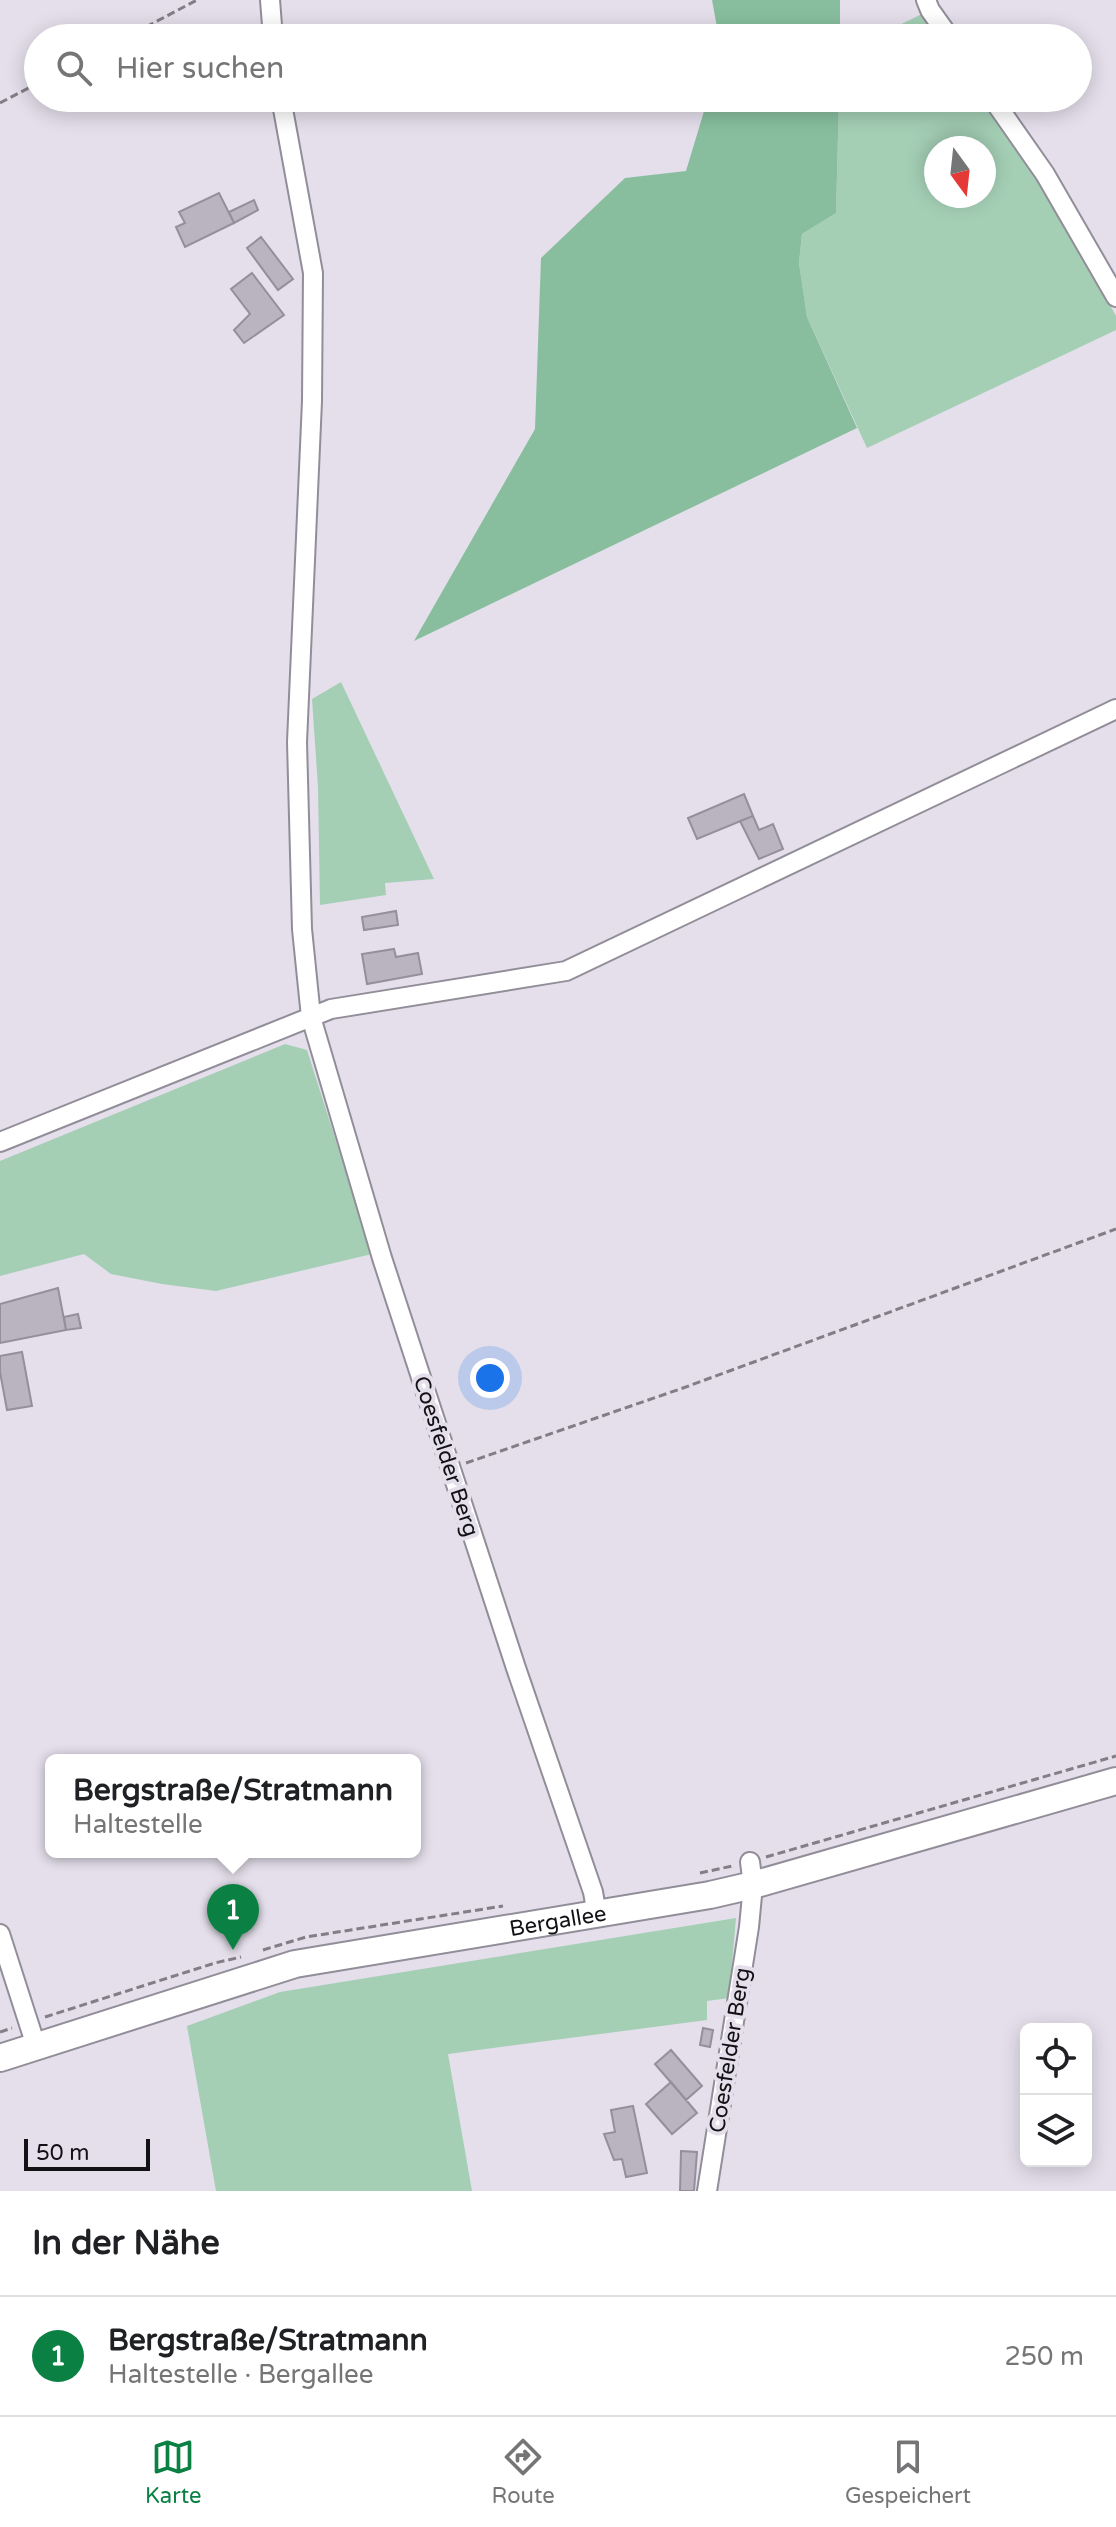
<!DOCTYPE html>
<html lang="de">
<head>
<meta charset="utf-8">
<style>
	:root { --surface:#fff; --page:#f2f2f2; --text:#202124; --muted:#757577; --line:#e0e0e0; --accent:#0b8043 }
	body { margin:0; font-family:"Varela Round",sans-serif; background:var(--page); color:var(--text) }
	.controls { position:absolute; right:24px; bottom:24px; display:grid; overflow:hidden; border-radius:12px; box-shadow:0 4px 20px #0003 }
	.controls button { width:72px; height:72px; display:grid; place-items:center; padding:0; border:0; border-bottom:2px solid var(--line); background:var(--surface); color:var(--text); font:40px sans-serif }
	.compass { position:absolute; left:924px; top:136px; width:72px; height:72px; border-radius:50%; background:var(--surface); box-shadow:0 4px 20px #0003; rotate:165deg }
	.scale { position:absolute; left:24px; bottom:20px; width:126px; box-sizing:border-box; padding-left:8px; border:4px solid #121115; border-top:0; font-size:22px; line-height:28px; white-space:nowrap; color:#121115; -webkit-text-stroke:6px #e4dfeb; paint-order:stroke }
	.you { position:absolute; left:490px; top:1378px; width:28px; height:28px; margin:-20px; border:6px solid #fff; border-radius:50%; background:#1a73e8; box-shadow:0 0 0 12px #1a73e833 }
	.badge { display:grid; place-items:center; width:52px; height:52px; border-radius:50%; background:var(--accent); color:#fff; font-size:26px; font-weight:700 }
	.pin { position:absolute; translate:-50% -66px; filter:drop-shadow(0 2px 4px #0008) }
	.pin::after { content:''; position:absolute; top:42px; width:28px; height:24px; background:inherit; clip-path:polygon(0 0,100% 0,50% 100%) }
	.popup { position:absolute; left:45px; top:1754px; width:376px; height:104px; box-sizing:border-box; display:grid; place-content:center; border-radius:12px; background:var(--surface); filter:drop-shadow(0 2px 6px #0005); font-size:26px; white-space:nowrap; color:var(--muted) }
	.popup b { font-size:30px; color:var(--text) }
	.popup::after { content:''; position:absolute; left:50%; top:100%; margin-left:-16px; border:16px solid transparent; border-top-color:var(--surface) }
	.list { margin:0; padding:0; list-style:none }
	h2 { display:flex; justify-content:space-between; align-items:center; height:104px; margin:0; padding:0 32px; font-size:34px }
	h2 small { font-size:26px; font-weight:400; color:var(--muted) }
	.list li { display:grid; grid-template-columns:52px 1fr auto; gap:24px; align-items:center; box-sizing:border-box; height:120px; padding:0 32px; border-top:2px solid var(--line) }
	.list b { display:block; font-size:30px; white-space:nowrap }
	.list p { margin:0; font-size:26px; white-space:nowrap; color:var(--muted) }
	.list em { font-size:26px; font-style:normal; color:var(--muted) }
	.icon { flex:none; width:44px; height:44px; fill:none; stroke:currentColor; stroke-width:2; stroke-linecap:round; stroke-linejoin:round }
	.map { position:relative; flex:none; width:1116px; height:2191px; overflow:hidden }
	.search { position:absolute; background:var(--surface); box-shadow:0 4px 20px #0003; left:24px; right:24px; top:24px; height:88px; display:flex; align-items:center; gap:20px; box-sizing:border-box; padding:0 28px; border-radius:44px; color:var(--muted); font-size:30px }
	.sheet { height:224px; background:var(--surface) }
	nav { display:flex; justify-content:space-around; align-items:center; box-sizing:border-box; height:112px; border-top:2px solid var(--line); background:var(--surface); font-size:22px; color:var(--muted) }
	nav a { display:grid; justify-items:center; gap:4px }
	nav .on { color:var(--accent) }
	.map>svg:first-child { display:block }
	.green { fill:#a4cfb5; fill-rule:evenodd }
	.forest { fill:#88be9e }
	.building { fill:#b9b4bf; stroke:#948f9a; stroke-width:2 }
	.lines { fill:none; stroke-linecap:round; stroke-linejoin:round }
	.street-casing { stroke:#928e99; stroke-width:22 }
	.secondary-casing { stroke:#928e99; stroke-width:30 }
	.path { stroke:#817e86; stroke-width:3; stroke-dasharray:8 4; stroke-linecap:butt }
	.street { stroke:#fff; stroke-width:18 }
	.secondary { stroke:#fff; stroke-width:26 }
	.labels { text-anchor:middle; stroke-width:8; stroke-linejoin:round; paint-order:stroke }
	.street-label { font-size:22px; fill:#121115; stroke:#e4dfeb }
</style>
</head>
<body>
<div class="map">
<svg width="1116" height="2191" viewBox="0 0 1116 2191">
	<rect width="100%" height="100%" fill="#e4dfeb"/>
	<path class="green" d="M926 12 944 38H873Z
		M839 98H984L1046 189 1116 316V330L867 448 807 317 799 263 802 234 836 213ZM936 148H984V196H936Z
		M341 682 434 879 385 883 386 895 320 905 318 787 312 699Z
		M285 1044 307 1050 372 1254 216 1291 162 1284 111 1274 84 1254 0 1276V1161Z
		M736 1918 729 1998 707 2001V2020L448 2054 472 2191H216L187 2026 280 1992Z"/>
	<path class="forest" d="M712 0H840V38H719Z
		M708 98H839L836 213 802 234 799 263 807 317 857 428 414 641 535 429 541 258 625 178 686 171Z"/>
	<path class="building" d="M219 193 234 223 185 247 176 227 185 223 179 212Z
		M254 200 258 210 234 223 229 212Z
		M261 237 293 279 278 290 247 248Z
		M252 273 284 315 244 343 234 330 250 314 231 289Z
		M744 794 753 816 697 839 688 818Z
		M753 816 759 830 773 824 783 849 759 859 740 821Z
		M396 911 398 925 364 930 362 917Z
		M394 949 396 957 418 953 422 974 367 984 362 954Z
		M58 1288 66 1330 0 1343V1304Z
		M78 1314 81 1328 66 1330 64 1317Z
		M22 1352 32 1406 7 1410 0 1372V1356Z
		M703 2028 713 2030 710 2047 700 2045Z
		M671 2050 702 2086 686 2100 655 2064Z
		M671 2082 697 2113 672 2134 646 2104Z
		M633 2106 647 2173 626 2177 622 2159 614 2160 604 2134 615 2132 611 2110Z
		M681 2151 697 2152 694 2191H680Z"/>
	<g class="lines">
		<defs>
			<path id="street" d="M270 0 273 38
				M926 0 930 10 950 38
				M281 98 313 273 312 401 297 742 302 929 311 1017 382 1258 516 1668 593 1892 597 1915
				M992 98 1045 174 1116 297
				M0 1142 331 1009 566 971 1116 709
				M0 1934 36 2046
				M707 2191 749 1927 753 1885 750 1862"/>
			<g id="secondary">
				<path id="s1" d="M0 2058 295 1964 710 1895 753 1885 1116 1781"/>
			</g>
		</defs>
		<use href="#street" class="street-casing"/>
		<use href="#secondary" class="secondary-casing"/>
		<path class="path" d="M125 38 197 0
			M0 103 38 83
			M466 1463 683 1388 1116 1229
			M766 1857 1116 1756
			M700 1873 732 1866
			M263 1950 306 1937 503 1906
			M45 2017 215 1963 241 1957
			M0 2032 12 2028"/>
		<use href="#street" class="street"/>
		<use href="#secondary" class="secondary"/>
	</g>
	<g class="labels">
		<g class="street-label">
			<text transform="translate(447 1456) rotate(72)" y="8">Coesfelder Berg</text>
			<text dy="8" stroke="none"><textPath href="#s1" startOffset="576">Bergallee</textPath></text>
			<text transform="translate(729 2050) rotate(-81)" y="8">Coesfelder Berg</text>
		</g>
	</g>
</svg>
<div class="controls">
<button><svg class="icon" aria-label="locate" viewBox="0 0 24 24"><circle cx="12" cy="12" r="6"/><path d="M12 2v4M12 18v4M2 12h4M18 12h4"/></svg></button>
<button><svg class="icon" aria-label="layers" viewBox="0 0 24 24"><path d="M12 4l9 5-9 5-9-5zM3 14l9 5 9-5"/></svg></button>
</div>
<svg class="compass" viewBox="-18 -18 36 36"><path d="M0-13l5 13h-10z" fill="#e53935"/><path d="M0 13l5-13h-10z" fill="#757577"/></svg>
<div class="scale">50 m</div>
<div class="you"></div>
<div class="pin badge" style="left:233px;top:1950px">1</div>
<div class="popup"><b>Bergstraße/Stratmann</b>Haltestelle</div>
<div class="search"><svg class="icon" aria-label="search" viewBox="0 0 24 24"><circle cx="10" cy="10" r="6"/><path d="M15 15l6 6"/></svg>Hier suchen</div>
</div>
<section class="sheet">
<h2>In der Nähe<small></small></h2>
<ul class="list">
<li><span class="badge">1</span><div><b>Bergstraße/Stratmann</b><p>Haltestelle · Bergallee</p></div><em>250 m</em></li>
</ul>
</section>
<nav>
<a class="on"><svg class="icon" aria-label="map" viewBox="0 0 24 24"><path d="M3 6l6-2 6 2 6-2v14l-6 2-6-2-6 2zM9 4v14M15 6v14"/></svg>Karte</a>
<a><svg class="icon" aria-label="directions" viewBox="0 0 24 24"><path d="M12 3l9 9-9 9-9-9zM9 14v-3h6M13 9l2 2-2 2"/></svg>Route</a>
<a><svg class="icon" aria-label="saved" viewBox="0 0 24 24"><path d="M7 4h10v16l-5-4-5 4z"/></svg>Gespeichert</a>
</nav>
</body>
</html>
